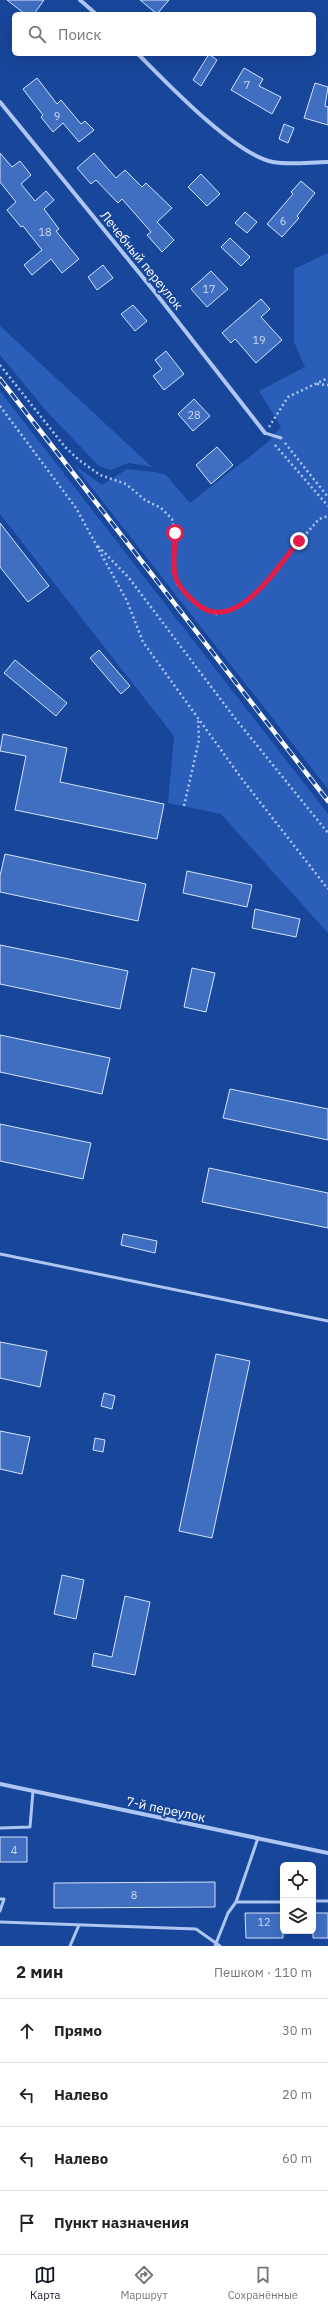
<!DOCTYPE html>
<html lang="ru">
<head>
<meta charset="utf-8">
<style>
	:root { --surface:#fff; --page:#f6f6f6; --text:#222; --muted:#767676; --line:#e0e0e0; --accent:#111827 }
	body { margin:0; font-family:"IBM Plex Sans",sans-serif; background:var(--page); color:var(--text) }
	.controls { position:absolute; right:12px; bottom:12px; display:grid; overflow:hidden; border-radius:6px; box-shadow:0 4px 16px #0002 }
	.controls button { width:36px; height:36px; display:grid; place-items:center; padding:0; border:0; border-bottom:1px solid var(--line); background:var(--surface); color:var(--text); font:20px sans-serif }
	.stop { position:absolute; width:12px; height:12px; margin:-9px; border:3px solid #e11d48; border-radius:50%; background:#fff }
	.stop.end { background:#e11d48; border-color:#fff; box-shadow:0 1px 4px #0008 }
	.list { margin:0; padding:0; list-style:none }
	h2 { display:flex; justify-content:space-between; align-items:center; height:52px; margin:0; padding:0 16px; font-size:17px }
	h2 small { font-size:13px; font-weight:400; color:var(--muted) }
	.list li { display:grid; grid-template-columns:26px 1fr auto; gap:12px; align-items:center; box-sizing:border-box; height:64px; padding:0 16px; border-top:1px solid var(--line) }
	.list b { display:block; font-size:15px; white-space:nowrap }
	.list em { font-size:13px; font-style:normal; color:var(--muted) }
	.icon { flex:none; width:22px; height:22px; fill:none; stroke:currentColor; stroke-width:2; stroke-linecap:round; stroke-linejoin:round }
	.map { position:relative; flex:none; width:328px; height:1946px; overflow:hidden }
	.search { position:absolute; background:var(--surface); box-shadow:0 4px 16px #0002; left:12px; right:12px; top:12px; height:44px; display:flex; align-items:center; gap:10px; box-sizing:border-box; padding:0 14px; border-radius:6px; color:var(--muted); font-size:15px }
	.sheet { height:308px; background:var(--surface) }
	nav { display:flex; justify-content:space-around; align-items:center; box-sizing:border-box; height:56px; border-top:1px solid var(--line); background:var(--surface); font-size:11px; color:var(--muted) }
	nav a { display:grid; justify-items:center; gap:2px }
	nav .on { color:var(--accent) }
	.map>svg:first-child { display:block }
	.green { fill:#2a5eb9 }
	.building { fill:#406fc2; stroke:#d5e3fc }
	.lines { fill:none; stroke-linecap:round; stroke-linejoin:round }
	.path { stroke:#adc6f2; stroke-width:2.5; stroke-dasharray:2 3; stroke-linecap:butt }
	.lane { stroke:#adc6f2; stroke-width:3 }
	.street { stroke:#adc6f2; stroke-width:4 }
	.rail-casing { stroke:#fff; stroke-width:4.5 }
	.rail { stroke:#17469b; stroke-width:3; stroke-dasharray:9; stroke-linecap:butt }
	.route { stroke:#e11d48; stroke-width:5 }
	.labels { text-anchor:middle; stroke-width:4; stroke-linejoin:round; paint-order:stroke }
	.number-label { font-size:11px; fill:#cfdbf0 }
	.street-label { font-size:13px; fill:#fff; stroke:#17469b }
</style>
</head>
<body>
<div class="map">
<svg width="328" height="1946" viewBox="0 0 328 1946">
	<rect width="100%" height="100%" fill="#17469b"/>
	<path class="green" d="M328 253V789L74 465 102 485 127 469 155 472 166 475 190 503 267 443 281 427 259 391 305 367 294 342V269Z
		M0 326 152 467 129 463 110 470 99 466 49 414 0 355Z
		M0 391 328 814V933L221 814 168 803 174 736 0 514Z"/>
	<path class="building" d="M7 0H44L34 14H25Z
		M140 0H169L157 14Z
		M209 54 217 60 201 86 193 80Z
		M244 68 263 79 259 86 281 97 272 114 231 90Z
		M37 78 57 104 61 100 81 124 85 121 94 130 79 142 63 123 53 132 41 117 43 115 23 89Z
		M315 83 328 87 325 106 328 107V125L304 118Z
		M284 124 294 128 288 143 279 139Z
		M0 153 12 167 20 161 31 175 21 184 35 201 46 191 54 200 44 209 59 229 56 231 79 259 62 273 51 259 32 275 24 265 42 250 23 226 21 227 7 210 16 202 0 182Z
		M94 153 116 178 125 170 142 187 146 183 172 208 157 222 174 240 162 252 147 235 151 232 122 199 118 203 96 180 91 184 77 168Z
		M201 174 220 194 207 206 188 187Z
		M301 181 315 193 297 216 299 218 282 237 267 224 293 194 291 192Z
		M245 212 257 222 247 233 235 223Z
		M230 238 250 257 241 266 221 247Z
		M103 265 113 278 97 290 88 277Z
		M211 271 228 289 207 307 191 289Z
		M261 299 270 309 261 317 282 340 256 363 235 339 231 343 222 333Z
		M133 305 147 321 135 331 121 314Z
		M166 351 184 374 164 390 153 376 162 369 155 360Z
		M194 399 210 416 193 431 178 414Z
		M217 447 233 465 211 484 196 465Z
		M0 523 49 586 28 602 0 567Z
		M99 650 130 686 121 694 90 658Z
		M15 660 67 703 56 716 4 673Z
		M3 734 67 748 60 782 164 804 157 839 15 810 26 756 0 751Z
		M5 854 146 884 138 921 0 892V876Z
		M187 871 252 885 247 907 183 893Z
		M255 909 300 919 296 937 252 928Z
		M0 945 128 971 120 1009 0 984Z
		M192 968 215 973 206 1012 184 1007Z
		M0 1035 110 1058 102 1094 0 1072Z
		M230 1089 328 1109V1140L223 1118Z
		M0 1124 91 1143 83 1179 0 1161Z
		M209 1168 328 1193V1228L202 1202Z
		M123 1234 157 1241 155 1253 121 1245Z
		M0 1342 47 1351 40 1387 0 1378Z
		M216 1354 250 1361 212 1538 179 1531Z
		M104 1393 115 1396 112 1409 101 1406Z
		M0 1431 30 1437 22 1474 0 1469Z
		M95 1438 105 1440 103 1452 93 1450Z
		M62 1575 84 1580 76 1619 54 1614Z
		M125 1596 150 1602 135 1675 92 1666 94 1653 112 1657Z
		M0 1837H27V1862H0Z
		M215 1882V1907L54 1908V1883Z
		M245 1913H283V1938H246Z
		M313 1913H328V1938H313Z"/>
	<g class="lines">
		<path class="path" d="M0 365 65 447 79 460 100 475 126 484 145 500 161 508 172 519 175 533 173 569 177 584 201 607 217 614 233 609 249 599 269 580 279 565 319 519 328 516
			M317 384 328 385
			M0 406 76 508 127 601 143 642 242 779 328 889
			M269 427 288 397 328 378
			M285 443 328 497
			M275 445 328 506
			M98 546 129 578 234 717 328 833
			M184 806 199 740 198 720"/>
		<path class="lane" d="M265 433 281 438
			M0 1254 328 1321
			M0 1828 30 1827 33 1791
			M0 1899H4L0 1911
			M313 1901H328
			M236 1902H283
			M0 1922 196 1929 220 1946
			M70 1946 79 1925
			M215 1946 228 1913 236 1902 258 1838"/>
		<path class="street" d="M80 0 96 14
			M138 54C166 82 235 155 273 162 290 165 311 162 328 162
			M0 102 154 291 265 433
			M0 1784 328 1853"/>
		<defs>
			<path id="rail" d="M0 379 328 801"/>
		</defs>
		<use href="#rail" class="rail-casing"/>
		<use href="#rail" class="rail"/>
	</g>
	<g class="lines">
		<path class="route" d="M175 533C175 568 166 578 197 604 236 636 277 567 299 541"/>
	</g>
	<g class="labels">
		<g class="number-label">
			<text x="247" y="89">7</text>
			<text x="57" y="120">9</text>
			<text x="283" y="225">6</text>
			<text x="45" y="236">18</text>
			<text x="209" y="293">17</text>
			<text x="259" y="344">19</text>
			<text x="194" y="419">28</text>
			<text x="14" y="1854">4</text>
			<text x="134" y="1899">8</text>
			<text x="264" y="1926">12</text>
		</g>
		<g class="street-label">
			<text transform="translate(142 260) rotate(51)" y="5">Лечебный переулок</text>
			<text transform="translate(166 1809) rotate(12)" y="5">7-й переулок</text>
		</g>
	</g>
</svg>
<div class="controls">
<button><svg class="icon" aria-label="locate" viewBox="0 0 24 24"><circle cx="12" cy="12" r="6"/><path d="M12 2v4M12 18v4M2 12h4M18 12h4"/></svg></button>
<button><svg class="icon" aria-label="layers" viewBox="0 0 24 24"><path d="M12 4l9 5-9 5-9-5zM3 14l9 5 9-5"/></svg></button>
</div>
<div class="stop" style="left:175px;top:533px"></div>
<div class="stop end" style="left:299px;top:541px"></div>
<div class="search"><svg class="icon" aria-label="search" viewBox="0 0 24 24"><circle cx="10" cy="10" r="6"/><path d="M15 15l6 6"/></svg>Поиск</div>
</div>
<section class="sheet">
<h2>2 мин<small>Пешком · 110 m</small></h2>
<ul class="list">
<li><svg class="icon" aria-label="ahead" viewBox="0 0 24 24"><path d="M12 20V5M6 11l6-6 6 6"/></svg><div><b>Прямо</b></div><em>30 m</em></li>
<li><svg class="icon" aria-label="left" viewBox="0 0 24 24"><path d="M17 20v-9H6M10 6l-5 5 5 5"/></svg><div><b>Налево</b></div><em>20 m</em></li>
<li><svg class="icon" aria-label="left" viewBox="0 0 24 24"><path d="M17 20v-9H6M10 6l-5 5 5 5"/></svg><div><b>Налево</b></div><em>60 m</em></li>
<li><svg class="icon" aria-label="arrive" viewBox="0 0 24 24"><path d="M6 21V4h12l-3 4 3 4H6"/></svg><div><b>Пункт назначения</b></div></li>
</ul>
</section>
<nav>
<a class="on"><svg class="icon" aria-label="map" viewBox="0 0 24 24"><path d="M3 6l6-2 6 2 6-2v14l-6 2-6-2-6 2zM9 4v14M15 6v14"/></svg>Карта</a>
<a><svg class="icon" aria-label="directions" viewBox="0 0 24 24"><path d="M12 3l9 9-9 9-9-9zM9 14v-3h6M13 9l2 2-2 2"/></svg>Маршрут</a>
<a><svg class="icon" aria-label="saved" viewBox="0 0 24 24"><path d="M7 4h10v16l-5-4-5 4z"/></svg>Сохранённые</a>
</nav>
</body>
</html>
